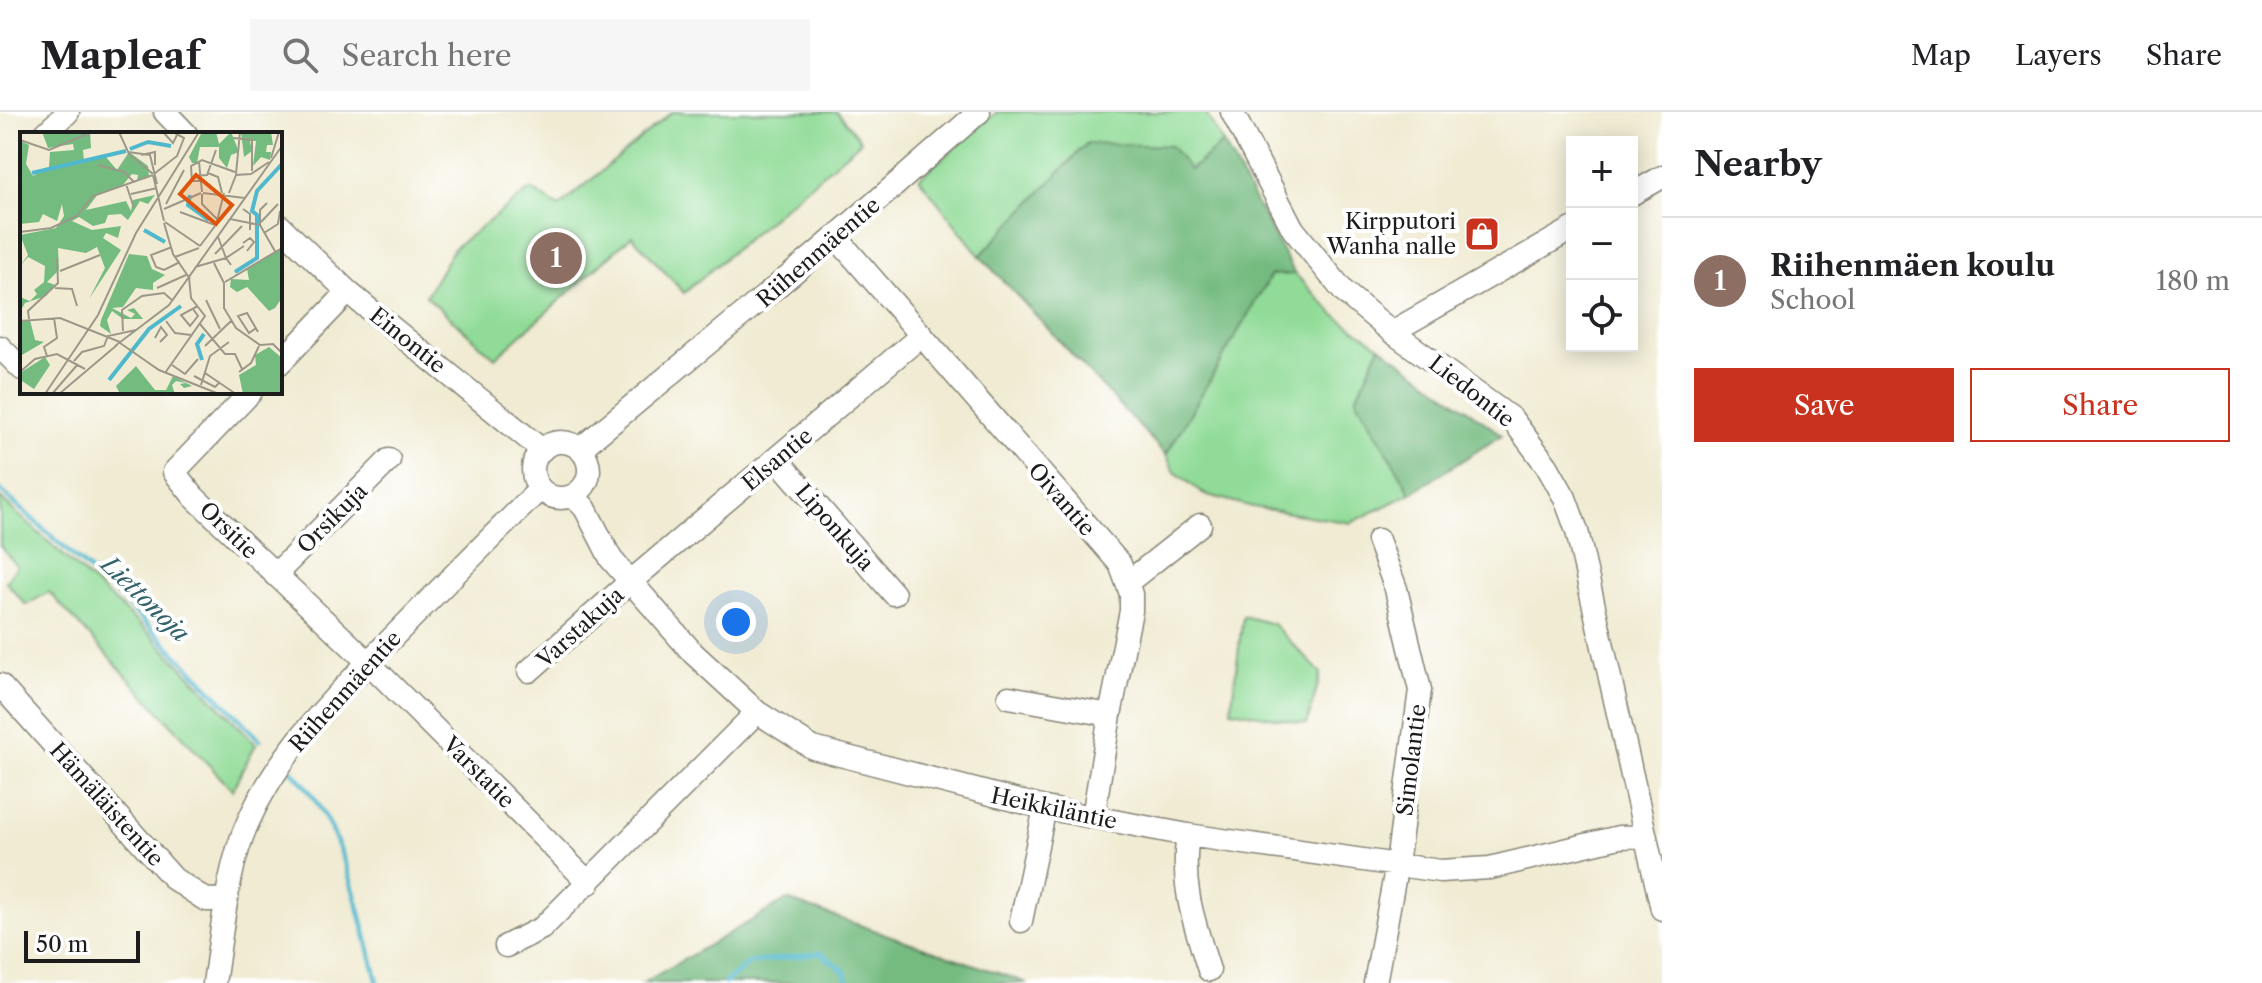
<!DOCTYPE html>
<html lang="en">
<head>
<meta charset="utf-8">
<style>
	:root { --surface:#fff; --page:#f6f6f6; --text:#202124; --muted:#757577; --line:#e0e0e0; --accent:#c8321e }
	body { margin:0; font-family:"Libre Caslon Text",serif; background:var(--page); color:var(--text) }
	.controls { position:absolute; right:24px; top:24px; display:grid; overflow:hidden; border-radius:0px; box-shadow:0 4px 20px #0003 }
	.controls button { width:72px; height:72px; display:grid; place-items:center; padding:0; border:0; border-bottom:2px solid var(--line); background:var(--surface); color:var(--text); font:40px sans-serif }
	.scale { position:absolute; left:24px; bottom:20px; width:116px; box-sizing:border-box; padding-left:8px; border:4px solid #1c1c1c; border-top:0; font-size:22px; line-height:28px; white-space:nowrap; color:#1c1c1c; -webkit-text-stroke:6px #fff; paint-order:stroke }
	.you { position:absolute; left:736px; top:510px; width:28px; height:28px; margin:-20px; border:6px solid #fff; border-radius:50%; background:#1a73e8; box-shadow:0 0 0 12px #1a73e833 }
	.badge { display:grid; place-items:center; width:52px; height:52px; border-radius:50%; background:var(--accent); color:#fff; font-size:26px; font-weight:700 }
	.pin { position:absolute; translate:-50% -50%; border:4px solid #fff; box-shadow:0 2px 8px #0006 }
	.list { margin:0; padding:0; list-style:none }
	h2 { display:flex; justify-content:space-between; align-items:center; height:104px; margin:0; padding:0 32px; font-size:34px }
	h2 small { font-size:26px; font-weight:400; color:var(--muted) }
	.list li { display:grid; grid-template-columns:52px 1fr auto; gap:24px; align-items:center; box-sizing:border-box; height:128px; padding:0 32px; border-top:2px solid var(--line) }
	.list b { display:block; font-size:30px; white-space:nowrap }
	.list p { margin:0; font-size:26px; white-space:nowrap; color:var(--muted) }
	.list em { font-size:26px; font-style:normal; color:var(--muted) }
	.actions { display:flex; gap:16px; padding:24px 32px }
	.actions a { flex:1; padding:18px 0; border:2px solid var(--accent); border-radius:0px; text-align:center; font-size:28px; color:var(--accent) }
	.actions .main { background:var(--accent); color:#fff }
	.icon { flex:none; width:44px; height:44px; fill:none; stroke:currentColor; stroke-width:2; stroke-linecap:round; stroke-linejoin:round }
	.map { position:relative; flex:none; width:1662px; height:871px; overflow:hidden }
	header { display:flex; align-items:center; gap:48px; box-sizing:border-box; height:112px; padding:0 40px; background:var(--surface); border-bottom:2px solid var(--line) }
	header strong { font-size:38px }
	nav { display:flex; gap:44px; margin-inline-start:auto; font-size:28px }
	.search { width:560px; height:72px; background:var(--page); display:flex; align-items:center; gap:20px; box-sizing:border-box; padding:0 28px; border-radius:0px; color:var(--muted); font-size:30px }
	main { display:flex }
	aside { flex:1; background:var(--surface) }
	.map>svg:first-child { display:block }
	.green { fill:#90db97; stroke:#567c5a; stroke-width:2 }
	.forest { fill:#74bb80; stroke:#486c4e; stroke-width:2 }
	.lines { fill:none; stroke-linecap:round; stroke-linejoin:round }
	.stream { stroke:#4fb8cd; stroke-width:5 }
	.minor-casing { stroke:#868477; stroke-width:25 }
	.minor { stroke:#fff; stroke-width:22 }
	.labels { text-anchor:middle; stroke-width:8; stroke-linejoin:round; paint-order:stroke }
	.poi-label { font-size:22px; fill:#1c1c1c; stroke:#fff; text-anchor:end }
	.street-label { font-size:22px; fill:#1c1c1c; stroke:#fff }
	.water-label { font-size:24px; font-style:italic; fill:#33626c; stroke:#fff }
	.inset-river { fill:none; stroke:#4fb8cd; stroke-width:4 }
	.inset-road { fill:none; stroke:#9b9889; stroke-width:2 }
	.view { fill:#de560d; fill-opacity:0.15; stroke:#de560d; stroke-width:4 }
	.inset-edge { fill:none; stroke:#1c1c1c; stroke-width:4 }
</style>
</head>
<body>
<header>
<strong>Mapleaf</strong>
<div class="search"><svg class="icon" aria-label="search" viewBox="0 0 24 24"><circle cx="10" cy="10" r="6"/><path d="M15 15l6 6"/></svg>Search here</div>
<nav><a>Map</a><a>Layers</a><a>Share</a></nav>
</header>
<main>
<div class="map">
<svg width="1662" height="871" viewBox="0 0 1662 871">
	<rect width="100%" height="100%" fill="#fff"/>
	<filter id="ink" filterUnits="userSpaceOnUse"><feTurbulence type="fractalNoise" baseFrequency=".0125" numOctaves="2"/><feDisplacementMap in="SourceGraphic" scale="16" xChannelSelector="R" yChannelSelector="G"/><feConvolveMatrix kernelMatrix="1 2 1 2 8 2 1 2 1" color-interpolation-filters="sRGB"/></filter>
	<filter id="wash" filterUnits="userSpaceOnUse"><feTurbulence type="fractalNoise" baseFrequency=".006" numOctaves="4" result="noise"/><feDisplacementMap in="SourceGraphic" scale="32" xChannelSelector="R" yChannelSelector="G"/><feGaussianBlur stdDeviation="1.8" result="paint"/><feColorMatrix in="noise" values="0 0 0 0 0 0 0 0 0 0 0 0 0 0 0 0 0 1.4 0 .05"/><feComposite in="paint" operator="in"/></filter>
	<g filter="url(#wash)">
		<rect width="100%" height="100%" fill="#f0ebd2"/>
		<path class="green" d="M672 0H837L861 29 684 181 632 124 495 246 426 184 454 136 531 77 559 95Z
			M997 0H1205L1223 31 1190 58 1087 31 980 144 919 66Z
			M1271 162H1295L1335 203 1380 234 1356 286 1411 381 1351 411 1253 395 1204 382 1175 360 1166 343Z
			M0 386 148 520 256 632 232 678 49 480 26 493 6 470 17 454 0 434Z
			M1243 504 1273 512 1321 561 1307 612 1231 598Z"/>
		<path class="forest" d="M1087 31 1171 34 1190 58 1223 31 1295 162 1271 163 1166 343 980 144Z
			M1380 234 1502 323 1411 381 1356 286Z
			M787 788 1027 871H643Z"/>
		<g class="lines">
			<path class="stream" d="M0 378 127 492 260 628
				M292 659C344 710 359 802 378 871
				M725 871 749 851 821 841 844 859 849 871"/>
		</g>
	</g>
	<g filter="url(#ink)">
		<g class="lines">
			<defs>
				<path id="minor" d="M165 0 186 22
					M1232 0 1293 117 1344 180 1392 220 1512 307 1547 354 1565 386 1577 419 1662 797
					M45 22 68 0
					M1632 82 1662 65
					M280 114 348 180 542 338
					M836 125 1120 452 1131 482V499L1110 603 1093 705
					M1392 220 1572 117
					M0 235 22 257
					M280 251 348 180
					M251 280 174 360 194 385 368 550 589 771
					M533 358a28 28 0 1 1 56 0a28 28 0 1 1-56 0Z
					M580 337 817 141 979 0
					M777 347 894 482
					M573 384 585 396 611 447 693 541 757 600 813 636 1045 696 1188 723 1440 759 1490 756 1619 725 1645 724
					M275 463 389 348
					M1127 471 1200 413
					M529 559 630 470 922 223
					M0 573 174 767 206 788 227 787
					M1009 585 1110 603
					M1188 723C1180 773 1194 810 1209 858
					M1021 809 1045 696
					M506 834 542 816 757 600
					M214 871C222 822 227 755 248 710 281 636 342 577 398 520 445 472 492 424 540 377
					M1375 871 1397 752 1420 578 1396 477 1378 428"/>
			</defs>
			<use href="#minor" class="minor-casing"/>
			<use href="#minor" class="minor"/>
		</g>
	</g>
	<defs>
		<symbol id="shop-square" viewBox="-11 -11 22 22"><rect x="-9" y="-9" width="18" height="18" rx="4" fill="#c8321e" stroke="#fff"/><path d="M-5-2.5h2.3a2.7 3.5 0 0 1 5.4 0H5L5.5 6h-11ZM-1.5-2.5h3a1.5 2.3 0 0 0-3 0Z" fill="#fff"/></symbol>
	</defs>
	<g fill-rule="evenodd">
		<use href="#shop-square" x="1462" y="102" width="40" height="40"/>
	</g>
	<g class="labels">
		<g class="poi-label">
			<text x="1456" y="117">Kirpputori<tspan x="1456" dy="25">Wanha nalle</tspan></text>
		</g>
		<g class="street-label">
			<text transform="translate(818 140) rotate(-41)" y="8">Riihenmäentie</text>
			<text transform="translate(408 228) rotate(39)" y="8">Einontie</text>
			<text transform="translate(1472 279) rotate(38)" y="8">Liedontie</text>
			<text transform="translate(777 347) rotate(-40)" y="8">Elsantie</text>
			<text transform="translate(1062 387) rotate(49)" y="8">Oivantie</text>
			<text transform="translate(332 406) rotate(-45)" y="8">Orsikuja</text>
			<text transform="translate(835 415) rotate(49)" y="8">Liponkuja</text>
			<text transform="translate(229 418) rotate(44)" y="8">Orsitie</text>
			<text transform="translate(580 515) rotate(-42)" y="8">Varstakuja</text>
			<text transform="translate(345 579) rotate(-48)" y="8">Riihenmäentie</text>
			<text transform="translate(1411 648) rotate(-83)" y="8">Simolantie</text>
			<text transform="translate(479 660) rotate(45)" y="8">Varstatie</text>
			<text transform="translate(107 692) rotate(48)" y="8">Hämäläistentie</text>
			<text transform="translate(1054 696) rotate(12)" y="8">Heikkiläntie</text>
		</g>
		<g class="water-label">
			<text transform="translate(145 487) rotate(44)" y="8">Liettonoja</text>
		</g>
	</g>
	<g transform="translate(20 20)">
		<rect width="262" height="262" fill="#f0ebd2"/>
		<path d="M22 0H70L71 16 63 18 64 29 85 24 97 38 109 20 128 34 129 44 117 49 118 43 112 42 102 54 78 62 66 78 106 69 111 79 113 68 135 63 128 72 120 69 108 88 101 82 88 83 85 91 73 94 59 85 52 89 72 98 101 94 98 106 86 101 83 106 101 118 69 167 85 136 77 115 66 121 38 116 39 138 27 150 35 153 26 164 5 171 0 180V165L10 169 17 162 14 158 24 150 25 134 8 125 0 134 8 123 0 103 36 96 44 84 42 72 37 89 23 82 19 90 0 92V9L9 13 6 32 13 44 29 35 30 20 54 18 53 12 28 16ZM182 0H196L199 12 211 0 219 20 211 23 207 36 199 26V15H180L177 31H172L169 25ZM221 0H251L253 13H247L246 20H251L250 28 241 25 233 34 236 9H230L232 19 224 25ZM262 116V166L255 176 249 179 227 155 217 160 210 155 211 147 229 148 227 137ZM109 122 127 124 132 137 145 143 133 151V158L116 156 103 175 92 176 111 186 115 182 107 178 114 176 123 187H103L92 179 87 188 91 202 80 194 81 188ZM10 188 15 208 24 210 2 223 0 190ZM249 215 262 226V262H223L219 243 236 233 235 223ZM25 225 30 233 14 257 2 249 0 241ZM116 234 135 258H146L153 244 172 254 164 256 160 252 166 251 156 249 152 253 155 262H100L96 254Z" fill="#74bb80"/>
		<path class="inset-river" d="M110 17 128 10 151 14M12 41 106 19M170 63 168 73 189 88M124 98 145 110M215 140 237 126V83L232 79 237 59 262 32M182 228 177 212 184 202M89 248 129 197 161 174"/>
		<path class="inset-road" d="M99 0 109 22 133 42M143 0 153 11 158 1M213 6 232 8V39M0 8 29 18 72 0M108 20 130 23 137 52M121 23 135 20V33M251 26 259 0M179 30 182 60M78 33 104 40 114 50M188 41 198 45 202 61M134 42 157 24 164 6 153 0M216 42 220 0M133 43 144 89M176 44 187 43 196 18M180 49H172L171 34 182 28 215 40M106 52 114 76M183 61 225 66M209 61 216 43 231 42 249 30M111 62 137 56M182 62V72L199 89M247 71 240 78V93L256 121M146 72 164 38M144 77 181 61M223 77 230 82V98M160 80 195 93M210 87 240 93M145 90 180 114M241 90 258 72M144 91 153 122 170 147M196 93 204 61M0 100 31 96 57 84 73 64 133 43M244 101 258 92 260 79M223 111 230 106 234 110 227 119M180 114 195 94M152 115 131 123 136 135 144 138 160 130M195 122 222 94M155 125 179 116M194 131 204 151V176L216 196 240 213 253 212 262 221M211 133 206 126 224 114M175 135 206 126 198 105M40 139 80 123M205 150 262 116M35 156 52 157 57 174M137 156 166 143M186 168 200 197M173 177 178 184 170 194 161 183 178 174M9 187 8 179 38 151 37 126M0 189 40 186 100 210M146 189 155 201 171 203M180 192 205 222H215L222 237M236 196 229 201 218 184 227 181 238 200M103 199 102 178 122 164 144 161 153 169M135 206 141 195 147 203 140 210M100 211 139 238 199 262M95 214 149 173 262 14M185 214 211 189M27 224 24 215 37 206 34 186M54 229 62 220 84 214 88 204 116 198M152 233 165 242 178 227M0 240 15 227 37 222 65 237M219 240 231 231 239 214M145 241 185 184 171 166 169 145M185 241 216 262M174 244 195 255 200 250M181 253 190 224 209 210M25 262 78 183 116 101 179 0M32 262 58 232M39 262 97 213"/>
		<path class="view" d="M176 43 212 73 196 92 160 62Z"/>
		<rect width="262" height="262" class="inset-edge"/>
	</g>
</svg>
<div class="controls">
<button>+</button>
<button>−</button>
<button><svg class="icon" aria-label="locate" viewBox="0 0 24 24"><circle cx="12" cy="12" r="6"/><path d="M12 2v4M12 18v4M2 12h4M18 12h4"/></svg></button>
</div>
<div class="scale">50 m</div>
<div class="you"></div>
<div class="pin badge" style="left:556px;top:146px;background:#8d6e63">1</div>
</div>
<aside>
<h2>Nearby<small></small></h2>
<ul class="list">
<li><span class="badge" style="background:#8d6e63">1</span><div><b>Riihenmäen koulu</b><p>School</p></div><em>180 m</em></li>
</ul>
<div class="actions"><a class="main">Save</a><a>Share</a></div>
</aside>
</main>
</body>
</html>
